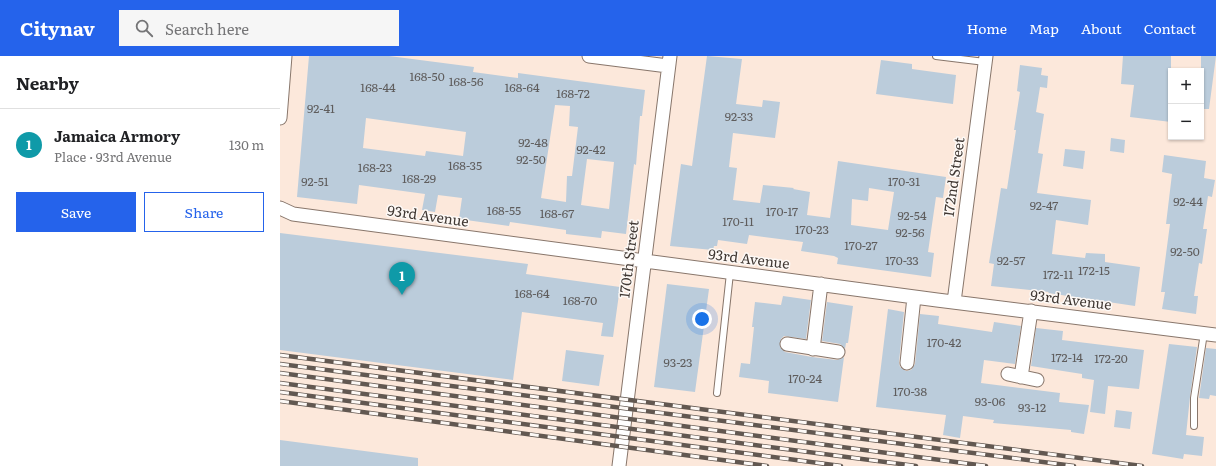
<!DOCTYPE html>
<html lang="en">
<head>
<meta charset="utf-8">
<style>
	:root { --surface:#fff; --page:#f6f6f6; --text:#202124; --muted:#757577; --line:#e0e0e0; --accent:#2563eb }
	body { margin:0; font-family:Literata,serif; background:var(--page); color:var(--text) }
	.controls { position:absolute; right:12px; top:12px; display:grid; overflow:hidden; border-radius:0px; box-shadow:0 1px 3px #0004 }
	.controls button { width:36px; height:36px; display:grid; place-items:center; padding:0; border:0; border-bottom:1px solid var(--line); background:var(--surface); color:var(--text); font:20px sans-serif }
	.you { position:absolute; left:422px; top:263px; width:14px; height:14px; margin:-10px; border:3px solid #fff; border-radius:50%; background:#1a73e8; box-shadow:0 0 0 6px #1a73e833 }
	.badge { display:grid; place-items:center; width:26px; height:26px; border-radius:50%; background:var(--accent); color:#fff; font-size:13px; font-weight:700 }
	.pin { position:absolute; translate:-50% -33px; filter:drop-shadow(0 1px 2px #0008) }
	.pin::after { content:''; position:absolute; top:21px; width:14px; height:12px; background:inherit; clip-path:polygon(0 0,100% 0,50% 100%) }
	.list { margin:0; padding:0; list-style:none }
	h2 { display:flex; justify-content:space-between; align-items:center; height:52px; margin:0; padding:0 16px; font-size:17px }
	h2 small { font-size:13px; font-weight:400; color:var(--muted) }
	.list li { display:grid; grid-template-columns:26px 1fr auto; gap:12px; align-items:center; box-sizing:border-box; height:72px; padding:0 16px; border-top:1px solid var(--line) }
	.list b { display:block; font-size:15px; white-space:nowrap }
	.list p { margin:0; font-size:13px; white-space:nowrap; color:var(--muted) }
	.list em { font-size:13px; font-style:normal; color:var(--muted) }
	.actions { display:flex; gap:8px; padding:12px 16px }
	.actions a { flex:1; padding:9px 0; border:1px solid var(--accent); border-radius:0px; text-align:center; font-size:14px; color:var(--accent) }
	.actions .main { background:var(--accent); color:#fff }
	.icon { flex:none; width:22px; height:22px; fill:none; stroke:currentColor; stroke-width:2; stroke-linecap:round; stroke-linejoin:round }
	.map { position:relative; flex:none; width:936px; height:410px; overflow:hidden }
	header { display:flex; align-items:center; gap:24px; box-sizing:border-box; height:56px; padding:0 20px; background:var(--accent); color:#fff }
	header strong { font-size:19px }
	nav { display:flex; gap:22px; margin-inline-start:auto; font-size:14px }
	.search { width:280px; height:36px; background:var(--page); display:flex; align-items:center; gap:10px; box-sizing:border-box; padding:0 14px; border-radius:0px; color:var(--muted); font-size:15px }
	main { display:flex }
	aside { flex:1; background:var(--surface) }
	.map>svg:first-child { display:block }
	.building { fill:#bbccdb; fill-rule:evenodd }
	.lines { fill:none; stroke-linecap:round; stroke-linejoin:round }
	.lane-casing { stroke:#88766b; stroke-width:8 }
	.street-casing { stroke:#88766b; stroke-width:15 }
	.lane { stroke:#fff; stroke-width:6 }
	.street { stroke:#fff; stroke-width:13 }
	.rail-casing { stroke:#625851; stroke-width:4.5 }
	.rail { stroke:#fdf9f6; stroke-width:3; stroke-dasharray:9; stroke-linecap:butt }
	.labels { text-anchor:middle; stroke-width:3; stroke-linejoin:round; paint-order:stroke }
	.number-label { font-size:12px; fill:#5f5d5d }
	.street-label { font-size:14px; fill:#403833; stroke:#fdf9f6 }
</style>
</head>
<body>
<header>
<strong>Citynav</strong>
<div class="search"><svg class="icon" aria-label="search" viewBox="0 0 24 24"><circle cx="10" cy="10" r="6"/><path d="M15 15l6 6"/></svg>Search here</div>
<nav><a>Home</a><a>Map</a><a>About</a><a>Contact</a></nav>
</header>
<main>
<aside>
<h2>Nearby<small></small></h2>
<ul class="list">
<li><span class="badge" style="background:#0f9aa8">1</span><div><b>Jamaica Armory</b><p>Place · 93rd Avenue</p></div><em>130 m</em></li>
</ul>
<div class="actions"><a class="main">Save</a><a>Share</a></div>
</aside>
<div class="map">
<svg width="936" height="410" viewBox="0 0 936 410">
	<rect width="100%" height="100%" fill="#fce8db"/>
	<path class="building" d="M29 0H109L194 11 193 16 238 22V17L365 34 362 60H360L356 109 354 108 346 178 322 175 321 182 286 178V174L230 166 229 170 179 163 182 142 158 139 155 156 142 154 145 138 79 129 77 148 17 141ZM275 49 290 50 289 70 298 71 292 120H287L286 146 261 142ZM86 62 186 76 183 100 146 95 145 100 83 92ZM307 103 334 106 329 153 301 149Z
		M427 0 462 3 456 48 482 51 483 44 500 46 495 82 453 77 449 111 457 112 453 144 480 147 483 129 514 132 513 133 530 136 527 159 550 162 558 105 666 121 663 142 656 141 648 196 654 197 651 221 557 208 558 202 554 200 521 195 523 186 469 179 467 188 438 184 437 190H434L433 194 390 190 401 108 412 110ZM589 132 614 136 608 174 571 169 572 143 588 145Z
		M843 0H891V66L850 61 854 29 841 28Z
		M921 0H936L929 53H921Z
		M601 4 632 8V13L676 19 673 48 596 38Z
		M740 9 762 12 761 19 768 20 767 32 760 31 756 56 764 58 758 97 763 98 757 137 811 144 808 169 776 164 772 198 805 202 806 197 825 198V206L860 211 855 250 768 237 769 236 711 230 714 208 709 207 716 164 721 132 727 133 736 74H734L740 36 737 35Z
		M831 82 845 84 844 97 830 95Z
		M785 93 805 95 803 113 783 110Z
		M884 99 926 105 924 122 935 124 932 141 928 140 923 173H927L922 208 919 207 914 240H918L916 258 882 253 885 236H881L890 168H886L892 118 882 116Z
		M0 177 248 208 246 218 340 231 333 281 321 280 323 267 242 256 233 324 0 294Z
		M387 228 429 233 415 336 374 331Z
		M503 240 531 244 526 283 504 280 501 283 500 291 505 296 532 301 557 304 564 301 558 346 488 337 489 325 459 321 461 307 470 308 474 271H472L475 246 501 249Z
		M547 246 573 250 568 287H566L565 293 560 288 542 285Z
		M608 253 624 256 619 306 620 311 626 315 631 314 635 308 640 258 659 260 658 268 712 276 714 266 741 270 735 308 704 304 701 327 780 337 779 346 809 349 804 378 791 376V374L713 367 714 364 683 360 680 382 663 379 666 359 596 351Z
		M756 272 783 275 782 284 864 294 859 333 828 330 825 358 810 356 814 324 802 322V318L751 310Z
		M889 288 917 291 910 341 906 379 924 381 922 400 904 398 903 403 872 398Z
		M926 292 936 293V340L930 339 929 343 919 342Z
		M286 294 324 299 319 330 282 325Z
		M836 354 852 356 850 373 834 371Z
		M0 384 138 402V410H0Z"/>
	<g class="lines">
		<defs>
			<path id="lane" d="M656 0 705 6
				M437 337 450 217
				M914 370V342L924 277"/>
			<path id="street" d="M309 0 388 10
				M0 62 5 0
				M0 152 13 158 657 244 936 279
				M674 246 706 0
				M507 288 558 296
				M533 293 541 228
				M627 307 634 241
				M728 318 757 324
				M741 321 751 255
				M339 410 390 0"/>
		</defs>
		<use href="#lane" class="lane-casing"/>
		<use href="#street" class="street-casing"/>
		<use href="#lane" class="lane"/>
		<use href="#street" class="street"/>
		<defs>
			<path id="rail" d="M0 299 862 410
				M0 308 794 410
				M0 317 706 410
				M0 327 636 410
				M0 336 561 410
				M0 345 487 410"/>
		</defs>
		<use href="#rail" class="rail-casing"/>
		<use href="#rail" class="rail"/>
	</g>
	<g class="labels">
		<g class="number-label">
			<text x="147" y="25">168-50</text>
			<text x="186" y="30">168-56</text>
			<text x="98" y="36">168-44</text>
			<text x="242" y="36">168-64</text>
			<text x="293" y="42">168-72</text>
			<text x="41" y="57">92-41</text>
			<text x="459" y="65">92-33</text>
			<text x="253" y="91">92-48</text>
			<text x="311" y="98">92-42</text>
			<text x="251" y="108">92-50</text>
			<text x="185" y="114">168-35</text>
			<text x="95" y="116">168-23</text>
			<text x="139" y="127">168-29</text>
			<text x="35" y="130">92-51</text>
			<text x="624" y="130">170-31</text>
			<text x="908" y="150">92-44</text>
			<text x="764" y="154">92-47</text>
			<text x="224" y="159">168-55</text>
			<text x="502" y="160">170-17</text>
			<text x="277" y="162">168-67</text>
			<text x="632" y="164">92-54</text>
			<text x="458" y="170">170-11</text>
			<text x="532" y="178">170-23</text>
			<text x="630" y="181">92-56</text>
			<text x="581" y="194">170-27</text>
			<text x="905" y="200">92-50</text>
			<text x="622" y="209">170-33</text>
			<text x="731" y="209">92-57</text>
			<text x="814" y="219">172-15</text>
			<text x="778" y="223">172-11</text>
			<text x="252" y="242">168-64</text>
			<text x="300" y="249">168-70</text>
			<text x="664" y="291">170-42</text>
			<text x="787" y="306">172-14</text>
			<text x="831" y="307">172-20</text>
			<text x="398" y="311">93-23</text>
			<text x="525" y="327">170-24</text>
			<text x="630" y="340">170-38</text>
			<text x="710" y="350">93-06</text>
			<text x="752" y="356">93-12</text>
		</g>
		<g class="street-label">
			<text transform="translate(674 121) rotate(-82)" y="5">172nd Street</text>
			<text transform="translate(148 160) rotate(8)" y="5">93rd Avenue</text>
			<text transform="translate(349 203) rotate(-83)" y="5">170th Street</text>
			<text transform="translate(469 203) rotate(7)" y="5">93rd Avenue</text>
			<text transform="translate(791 244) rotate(7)" y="5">93rd Avenue</text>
		</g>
	</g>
</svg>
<div class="controls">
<button>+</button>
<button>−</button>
</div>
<div class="you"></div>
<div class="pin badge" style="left:122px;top:239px;background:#0f9aa8">1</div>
</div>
</main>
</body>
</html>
